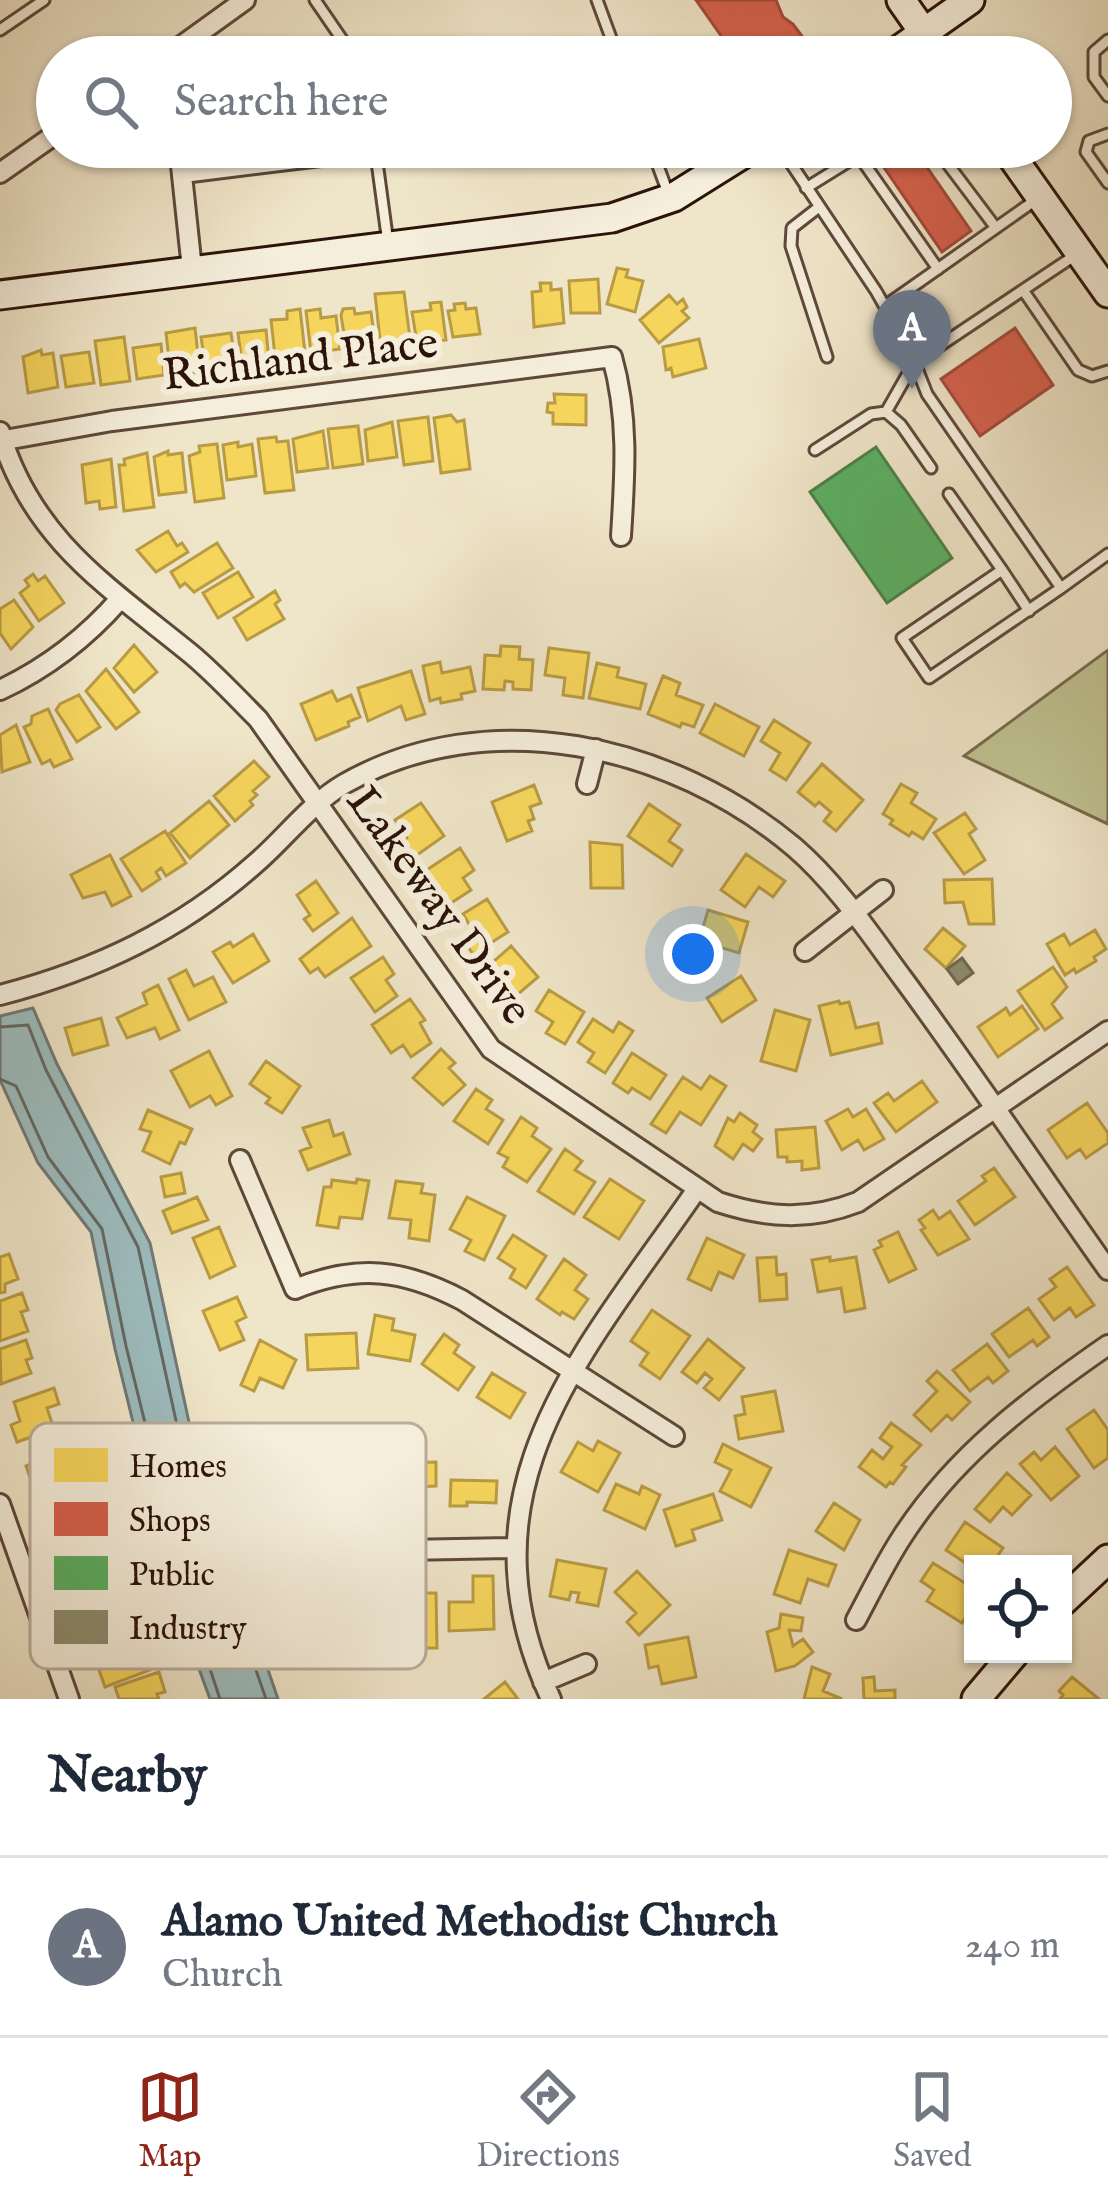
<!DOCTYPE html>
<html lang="en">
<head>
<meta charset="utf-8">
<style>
	:root { --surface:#fff; --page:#f6f6f7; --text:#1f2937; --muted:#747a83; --line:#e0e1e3; --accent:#8f2418 }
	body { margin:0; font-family:"IM FELL English",serif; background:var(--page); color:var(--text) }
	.controls { position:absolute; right:36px; bottom:36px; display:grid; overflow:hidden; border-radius:0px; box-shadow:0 3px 9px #0004 }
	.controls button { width:108px; height:108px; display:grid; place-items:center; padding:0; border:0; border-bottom:3px solid var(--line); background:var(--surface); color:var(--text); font:60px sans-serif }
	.you { position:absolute; left:693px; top:954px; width:42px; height:42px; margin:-30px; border:9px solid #fff; border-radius:50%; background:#1a73e8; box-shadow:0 0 0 18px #1a73e833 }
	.badge { display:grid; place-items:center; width:78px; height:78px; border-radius:50%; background:var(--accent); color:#fff; font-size:39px; font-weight:700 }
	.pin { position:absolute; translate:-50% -99px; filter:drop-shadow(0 3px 6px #0008) }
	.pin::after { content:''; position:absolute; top:63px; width:42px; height:36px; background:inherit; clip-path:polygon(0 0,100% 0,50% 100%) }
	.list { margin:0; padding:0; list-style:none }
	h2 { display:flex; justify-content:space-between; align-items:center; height:156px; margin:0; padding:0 48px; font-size:51px }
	h2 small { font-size:39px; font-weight:400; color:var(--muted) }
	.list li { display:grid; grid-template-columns:78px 1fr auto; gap:36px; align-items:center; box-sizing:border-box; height:180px; padding:0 48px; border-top:3px solid var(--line) }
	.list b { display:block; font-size:45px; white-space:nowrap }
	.list p { margin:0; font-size:39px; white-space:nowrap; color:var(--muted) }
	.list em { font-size:39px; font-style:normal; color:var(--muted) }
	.icon { flex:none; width:66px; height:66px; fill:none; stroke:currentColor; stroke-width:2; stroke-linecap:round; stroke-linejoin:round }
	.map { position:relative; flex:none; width:1108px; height:1699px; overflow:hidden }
	.search { position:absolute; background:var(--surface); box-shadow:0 3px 9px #0004; left:36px; right:36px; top:36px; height:132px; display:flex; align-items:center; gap:30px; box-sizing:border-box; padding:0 42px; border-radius:66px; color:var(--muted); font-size:45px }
	.sheet { height:336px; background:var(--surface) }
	nav { display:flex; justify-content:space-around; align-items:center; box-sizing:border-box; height:168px; border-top:3px solid var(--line); background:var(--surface); font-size:33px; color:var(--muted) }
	nav a { display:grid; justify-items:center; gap:6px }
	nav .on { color:var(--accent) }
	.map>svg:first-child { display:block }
	.green { fill:#c0c291; stroke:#766a4e; stroke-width:3 }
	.water { fill:#9dbdbf; stroke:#707977; stroke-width:3 }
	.homes { fill:#f6d55c; stroke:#b99b43; stroke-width:3 }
	.shops { fill:#d6604d; stroke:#a34939; stroke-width:3 }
	.public { fill:#5aae61; stroke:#4c8047; stroke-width:3 }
	.industry { fill:#8c8c6e; stroke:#6f6850; stroke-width:3 }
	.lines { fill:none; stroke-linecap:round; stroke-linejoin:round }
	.shore { stroke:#646864; stroke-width:3 }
	.lane-casing { stroke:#5d483a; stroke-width:15 }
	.street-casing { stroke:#5d483a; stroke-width:24 }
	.secondary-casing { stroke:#2c130a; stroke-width:33 }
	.lane { stroke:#f5eedb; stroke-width:9 }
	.street { stroke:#f5eedb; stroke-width:18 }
	.secondary { stroke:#f5eedb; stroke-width:27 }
	.labels { text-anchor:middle; stroke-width:12; stroke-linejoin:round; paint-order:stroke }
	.street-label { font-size:45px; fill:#2c130a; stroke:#f5eedb }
	.key { fill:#f5eedb; stroke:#b9ac9c; stroke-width:3 }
	.key-label { font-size:33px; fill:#2c130a }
</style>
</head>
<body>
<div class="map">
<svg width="1108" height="1699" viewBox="0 0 1108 1699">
	<rect width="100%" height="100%" fill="#efe5c8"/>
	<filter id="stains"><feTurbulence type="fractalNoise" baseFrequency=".00167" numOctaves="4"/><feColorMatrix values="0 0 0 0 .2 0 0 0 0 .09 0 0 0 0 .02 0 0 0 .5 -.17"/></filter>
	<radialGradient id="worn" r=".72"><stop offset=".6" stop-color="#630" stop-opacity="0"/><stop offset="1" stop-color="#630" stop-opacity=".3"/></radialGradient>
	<path class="green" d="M1108 650V824L964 756Z"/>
	<path class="water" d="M33 1008 57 1064 150 1243 199 1468 278 1699H210L183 1625 115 1349 91 1232 38 1163 0 1080V1016Z"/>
	<path class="homes" d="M617 268 628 270 626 277 643 281 635 312 607 304Z
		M598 279 600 313H571L569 281Z
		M540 283H551V290L561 289 564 323 534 327 532 292 541 291Z
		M404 292 411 346 393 348 392 342 380 340 375 294Z
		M669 295 677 304 683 299 687 307 682 311 689 318 659 343 640 320Z
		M441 302 446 340 417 343 412 312 431 310 430 303Z
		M465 303 466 309 476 308 480 334 453 337 448 311 455 310 454 304Z
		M354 308 355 314 371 312 376 349 347 353 341 315 343 309Z
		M300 309 306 361 276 365 271 320 287 319V311Z
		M320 309 321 318 336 316 340 349 311 353 306 311Z
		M195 328 200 372 171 377 166 333Z
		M266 330 269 361 242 364 238 333Z
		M231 333 236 367 206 370 201 337Z
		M124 337 130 381 101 385 95 341Z
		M699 339 706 368 673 377 671 368 666 370 663 347Z
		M161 344 164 375 137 379 133 348Z
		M41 350 42 355 53 353 58 387 28 393 23 357Z
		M89 352 94 383 66 387 61 356Z
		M554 394 586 395V425L553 424V413L547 412 548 403H555Z
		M451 415 457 422 464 420 470 469 441 473 434 418Z
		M428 417 433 461 404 465 398 421Z
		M392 422 397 457 368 461 365 430Z
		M358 426 363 464 333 468 328 429Z
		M323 431 328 468 297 472 293 439Z
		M276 437 277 442 288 441 294 490 265 493 258 439Z
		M238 442V447L252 444 256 476 227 480 223 445Z
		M217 444 224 498 195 502 189 456 200 452 199 446Z
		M168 451V455L182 453 186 492 159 495 154 457Z
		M147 453 154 507 124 511 119 465H125L124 459Z
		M111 459 116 507 100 509 99 501 86 503 82 465Z
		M168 531 177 546 182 543 188 552 156 572 137 550Z
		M217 543 233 568 194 592 185 583 180 587 171 572Z
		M238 572 253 597 218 618 203 593Z
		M33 574 38 581 45 576 64 603 39 621 20 593 29 586 25 580Z
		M275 591 280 600 275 604 284 619 247 640 234 618Z
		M14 600 33 627 11 649 0 633V609Z
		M134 645 157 672 134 692 114 668Z
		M501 646 520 647 519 659 533 660 531 690 513 689V682L505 681 504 690 483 689 485 655 500 656Z
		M549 648 589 653 583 698 563 695 565 678 545 675Z
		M440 662 442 673 470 667 475 691 461 694 462 699 441 703 440 698 430 701 423 666Z
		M597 663 619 668 617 677 646 684 640 709 589 698Z
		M106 669 139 712 116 729 86 691Z
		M411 671 425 714 406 720 401 706 368 721 358 688Z
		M663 676 680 683 676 695 703 705 694 727 682 723 680 727 648 714Z
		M332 691 337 701 351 695 360 717 348 722 349 726 316 740 301 704Z
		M79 695 100 727 77 742 56 710 60 704Z
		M715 704 759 727 744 756 700 733Z
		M48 709 72 759 54 767 50 760 42 764 24 727 31 724 32 716Z
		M774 720 810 743 786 780 770 770 780 753 761 741Z
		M16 725 30 762 2 772 0 735Z
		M254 761 269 777 253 791 257 795 250 801 253 805 235 821 214 796Z
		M822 764 863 800 836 831 824 821 831 812 819 802 815 806 798 792Z
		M901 784 917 793 911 803 936 819 923 839 912 832 909 836 890 824 893 820 883 814Z
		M534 785 541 803 530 807 534 819 528 821 532 831 507 841 492 802Z
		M209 801 229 825 190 858 170 833Z
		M421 803 444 836 410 860 399 844 407 838 395 820Z
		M649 804 680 825 669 841 682 850 672 866 628 836Z
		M965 813 976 829 969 834 985 860 964 874 934 833Z
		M165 831 186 863 166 876 161 868 156 872 160 879 142 891 121 859Z
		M590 842 622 845 623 888H591Z
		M460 848 474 870 463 878 471 890 445 907 422 873Z
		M746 854 785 881 773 897 759 887 745 907 721 890Z
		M110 855 131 896 112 906 105 892 83 898 71 875Z
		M992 879 994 924H969L963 902 945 903 944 880Z
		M316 881 338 913 313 931 304 919 310 915 297 895Z
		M487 899 508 932 473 954 464 941 475 934 463 914Z
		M708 910 748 922 739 953 699 941Z
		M352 918 371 946 325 977 318 968 310 973 300 959Z
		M943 928 965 946 946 968 925 949Z
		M1095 930 1106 949 1094 957 1096 961 1076 973 1074 969 1065 975 1047 944 1064 934 1070 945Z
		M253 934 269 961 233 983 213 952 230 942 233 947Z
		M511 946 538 977 510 1001 498 987 505 981 491 964Z
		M383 957 394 974 386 980 397 996 375 1012 351 978Z
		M1053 967 1067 987 1052 1004 1062 1018 1045 1030 1018 991Z
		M186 970 194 986 213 977 226 1002 189 1020 169 979Z
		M741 976 756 1000 722 1022 707 998Z
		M158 985 179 1030 160 1039 155 1028 127 1038 117 1018 147 1004 143 993Z
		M549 990 584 1012 565 1044 546 1033 553 1022 536 1011Z
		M410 999 425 1020 420 1023 431 1043 411 1057 403 1045 391 1053 372 1025Z
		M839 1001 840 1004 849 1002 856 1028 878 1023 882 1043 831 1055 819 1006Z
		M1022 1006 1038 1029 998 1057 978 1027 1006 1008 1010 1015Z
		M775 1010 810 1020 796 1071 761 1061Z
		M101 1018 108 1045 73 1055 65 1028Z
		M593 1019 613 1032 619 1022 633 1031 605 1073 588 1062 594 1053 578 1042Z
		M441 1049 455 1063 449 1068 465 1085 443 1105 413 1078Z
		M209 1051 232 1096 216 1105 210 1096 190 1107 171 1071Z
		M632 1053 666 1075 650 1099 632 1088 628 1093 613 1083Z
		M266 1061 300 1086 282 1113 266 1103 270 1098 250 1084Z
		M710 1076 726 1086 701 1125 680 1112 666 1133 651 1124 683 1077 701 1089Z
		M922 1081 937 1102 896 1132 874 1103 888 1093 894 1101Z
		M476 1089 492 1100 486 1109 503 1120 488 1144 454 1121Z
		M1087 1103 1108 1133V1143L1086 1158 1080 1149 1067 1158 1048 1130Z
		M848 1109 853 1117 866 1109 884 1139 864 1150 858 1140 842 1150 826 1121Z
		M148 1110 192 1129 185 1144 180 1142 170 1164 143 1151 151 1132 140 1129Z
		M740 1113 757 1125 753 1132 762 1139 753 1151 743 1144 733 1159 715 1146 728 1118 734 1122Z
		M521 1117 537 1128 532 1136 551 1149 527 1182 503 1167 508 1158 498 1153Z
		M329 1120 334 1136 343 1133 350 1154 308 1170 300 1151 311 1147 303 1128Z
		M815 1127 819 1168 802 1170V1161L787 1162V1157H778L776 1130Z
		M565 1149 582 1161 575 1170 595 1182 574 1214 538 1191Z
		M994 1168 1015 1197 975 1225 958 1201 986 1181 982 1176Z
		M181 1173 185 1193 165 1197 161 1177Z
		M357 1179 369 1181 362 1219 340 1217 338 1228 317 1225 324 1187H331L332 1180 356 1183Z
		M610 1179 644 1201 619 1239 584 1217Z
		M396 1181 423 1184 421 1193 435 1195 429 1241 409 1238 411 1220 389 1218Z
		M197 1197 208 1220 172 1233 163 1211Z
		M467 1197 505 1216 484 1260 465 1251 471 1240 450 1229Z
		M933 1210 939 1219 950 1211 969 1239 938 1255 921 1230 925 1228 919 1220Z
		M219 1227 235 1266 210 1278 193 1238Z
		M898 1232 916 1269 889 1282 874 1250 882 1246 879 1241Z
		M513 1235 546 1256 526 1288 510 1278 515 1269 498 1258Z
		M707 1238 744 1255 733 1278 719 1272 711 1290 688 1279Z
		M9 1254 18 1279 5 1284V1292L0 1293V1257Z
		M776 1257 777 1275 786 1274 787 1299 760 1301 757 1258Z
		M830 1257V1261L856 1257 865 1308 845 1312 841 1288 818 1292 812 1260Z
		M564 1259 586 1275 575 1290 588 1299 574 1319 562 1312 560 1315 537 1299Z
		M1067 1267 1094 1305 1076 1317 1070 1308 1054 1320 1039 1299 1056 1287 1050 1279Z
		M22 1293 28 1310 21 1312 28 1331 0 1341V1301Z
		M237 1297 246 1317 236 1322 244 1340 220 1350 203 1311Z
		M1028 1308 1049 1337 1037 1346 1033 1340 1009 1357 992 1334Z
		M652 1310 690 1336 660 1379 640 1365 648 1353 631 1341Z
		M375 1315 394 1319 392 1330 415 1335 410 1361 368 1354Z
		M356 1333 358 1368 308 1370 306 1335Z
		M444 1334 459 1345 454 1353 474 1367 458 1390 422 1364Z
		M708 1339 744 1368 719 1400 704 1388 712 1379 705 1373 697 1383 682 1372Z
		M26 1340 32 1358 26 1360 31 1373 1 1384 0 1349Z
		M260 1340 296 1360 283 1388 260 1378 254 1391 241 1385Z
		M987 1344 1008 1371 993 1383 988 1377 970 1391 953 1370Z
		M937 1371 970 1402 952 1420 947 1415 931 1431 914 1415 937 1391 927 1381Z
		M492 1373 525 1393 510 1418 477 1397Z
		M54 1388 59 1404 47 1408 54 1429 17 1442 11 1425 20 1421 14 1402Z
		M775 1391 783 1431 739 1439 735 1416 745 1414 742 1397Z
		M1094 1410 1108 1430V1458L1094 1468 1067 1429Z
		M891 1423 921 1445 902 1465 906 1467 893 1484 890 1482 886 1487 859 1467 872 1450 883 1459 892 1447 880 1438Z
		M72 1428 85 1464 32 1483 26 1466 42 1460 35 1441Z
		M598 1441 620 1453 598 1492 561 1472 578 1442 593 1451Z
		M723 1444 771 1468 751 1507 720 1491 731 1470 715 1462Z
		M1055 1447 1079 1476 1051 1500 1020 1464 1034 1452 1041 1460Z
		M436 1462V1486L412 1487V1506H391V1463Z
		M1007 1473 1031 1495 1012 1515 1003 1507 990 1522 975 1509Z
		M451 1480 497 1481 496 1503 467 1502V1506H450Z
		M616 1484 639 1494 642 1486 660 1495 645 1529 604 1510Z
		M713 1494 722 1520 692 1530 695 1540 676 1546 664 1510Z
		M834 1503 860 1520 844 1550 816 1531Z
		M965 1522 1003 1548 992 1564H973V1568L946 1550Z
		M789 1550 836 1565 828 1586 808 1579 800 1603 774 1594Z
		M557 1560 606 1569 598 1606 577 1602 579 1593 571 1592 569 1600 550 1596Z
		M933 1563 973 1588V1606L962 1623 927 1601 934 1590 921 1581Z
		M637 1571 670 1605 639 1635 627 1622 636 1613 615 1592Z
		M473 1576H493L494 1629 449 1631V1602H473Z
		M412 1593H436L437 1648H416V1637H395V1601H413Z
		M781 1614 803 1618 801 1631 789 1630 793 1646 803 1639 813 1652 795 1666 776 1671 767 1632 779 1628Z
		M136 1634 150 1670 105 1687 99 1670 104 1668 97 1649Z
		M688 1637 696 1677 662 1684 658 1666 649 1668 645 1645Z
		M812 1667 830 1674 823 1691 842 1699H804Z
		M159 1672 165 1692 157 1694 159 1699H119L115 1687Z
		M874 1677 875 1691 895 1690V1699H864L863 1678Z
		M1072 1677 1099 1699H1060L1063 1695 1059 1691Z
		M505 1682 518 1699H484Z"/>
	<path class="shops" d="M696 0H776L783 17 793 24 810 47 795 57H736Z
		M883 147H913L971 231 942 252 874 153Z
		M1015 328 1053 385 980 436 941 379Z"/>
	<path class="public" d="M876 447 952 558 887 603 810 492Z"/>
	<path class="industry" d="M962 958 973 973 958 984 947 969Z"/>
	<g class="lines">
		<path class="shore" d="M0 1027 28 1025 46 1070 138 1247 187 1471 266 1699
			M0 1079 16 1086 48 1157 102 1229 126 1346 194 1621 220 1699"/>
		<defs>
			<path id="lane" d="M315 0 354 57
				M597 0 618 57
				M0 30 44 0
				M1108 40 1094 52V77L1108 96
				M1108 134 1089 141 1086 152 1108 183
				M375 147 388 243
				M651 147 668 193
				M780 147 876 291 910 351 927 394 1061 588 929 678 902 638 1002 570 949 494
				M935 147 996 228
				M859 156 938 269
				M806 188 872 147
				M819 207 792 228 791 246 827 357
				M1023 290 1074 256
				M885 306 1037 199
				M886 412 914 363 1023 290 1078 370 1092 376 1108 371
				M815 450 871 414 886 412 901 425 931 468
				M1002 570 1029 611
				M1061 588 1108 554"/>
			<path id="street" d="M166 57 245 0
				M179 147 192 269
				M0 173 57 133
				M183 173 337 154
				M0 432C32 540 109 587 191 654 215 674 236 697 258 719L491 1049 718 1202C767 1218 809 1221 858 1202L1108 1031
				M0 441 112 421 612 357C629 417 625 474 621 536
				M0 690C47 668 86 638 120 599
				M587 784 596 749
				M805 951 883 890
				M0 995C96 970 181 930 256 863 285 838 310 804 344 784 488 702 671 744 794 847 837 884 870 934 904 980 974 1075 1040 1174 1108 1270
				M240 1160 295 1289C357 1264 403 1269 462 1300L674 1436
				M0 1504 69 1699
				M351 1551 516 1548
				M856 1620C871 1592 885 1563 902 1537 954 1456 1030 1399 1108 1345
				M543 1682 586 1664
				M551 1699C453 1489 584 1353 697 1189"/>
			<path id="secondary" d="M901 0 941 57
				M889 57 970 0
				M1005 147 1108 293
				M0 295 612 218 674 197 754 147
				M1063 1601 1108 1559
				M976 1699 1014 1654"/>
		</defs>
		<use href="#lane" class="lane-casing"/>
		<use href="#street" class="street-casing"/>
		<use href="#secondary" class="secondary-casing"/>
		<use href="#lane" class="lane"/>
		<use href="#street" class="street"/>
		<use href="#secondary" class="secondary"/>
	</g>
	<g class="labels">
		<g class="street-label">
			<text transform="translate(300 357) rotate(-7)" y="16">Richland Place</text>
			<text transform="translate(441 904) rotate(54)" y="16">Lakeway Drive</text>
		</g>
	</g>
	<rect x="30" y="1423" width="396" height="246" rx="18" class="key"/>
	<rect x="54" y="1448" width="54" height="34" fill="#f6d55c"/>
	<rect x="54" y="1502" width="54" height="34" fill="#d6604d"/>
	<rect x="54" y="1556" width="54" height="34" fill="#5aae61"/>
	<rect x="54" y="1610" width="54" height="34" fill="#8c8c6e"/>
	<g class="key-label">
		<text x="129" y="1477">Homes</text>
		<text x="129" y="1531">Shops</text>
		<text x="129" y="1585">Public</text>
		<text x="129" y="1639">Industry</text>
	</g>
	<rect width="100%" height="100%" filter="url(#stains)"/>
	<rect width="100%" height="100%" fill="url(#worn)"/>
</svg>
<div class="controls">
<button><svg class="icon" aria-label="locate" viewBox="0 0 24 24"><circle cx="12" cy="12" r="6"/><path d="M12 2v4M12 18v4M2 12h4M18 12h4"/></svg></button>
</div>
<div class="you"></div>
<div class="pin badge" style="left:912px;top:389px;background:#6b7280">A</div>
<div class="search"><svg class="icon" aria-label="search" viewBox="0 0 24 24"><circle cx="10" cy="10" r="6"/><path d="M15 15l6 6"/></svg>Search here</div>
</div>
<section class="sheet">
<h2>Nearby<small></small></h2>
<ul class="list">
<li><span class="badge" style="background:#6b7280">A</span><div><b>Alamo United Methodist Church</b><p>Church</p></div><em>240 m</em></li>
</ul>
</section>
<nav>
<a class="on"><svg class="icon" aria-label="map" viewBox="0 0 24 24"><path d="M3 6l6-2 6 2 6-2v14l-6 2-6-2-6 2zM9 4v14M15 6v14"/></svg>Map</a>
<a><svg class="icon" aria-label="directions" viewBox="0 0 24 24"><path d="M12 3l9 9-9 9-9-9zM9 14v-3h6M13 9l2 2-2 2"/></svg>Directions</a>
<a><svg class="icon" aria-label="saved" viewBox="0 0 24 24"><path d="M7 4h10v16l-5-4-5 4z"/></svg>Saved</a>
</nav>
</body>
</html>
